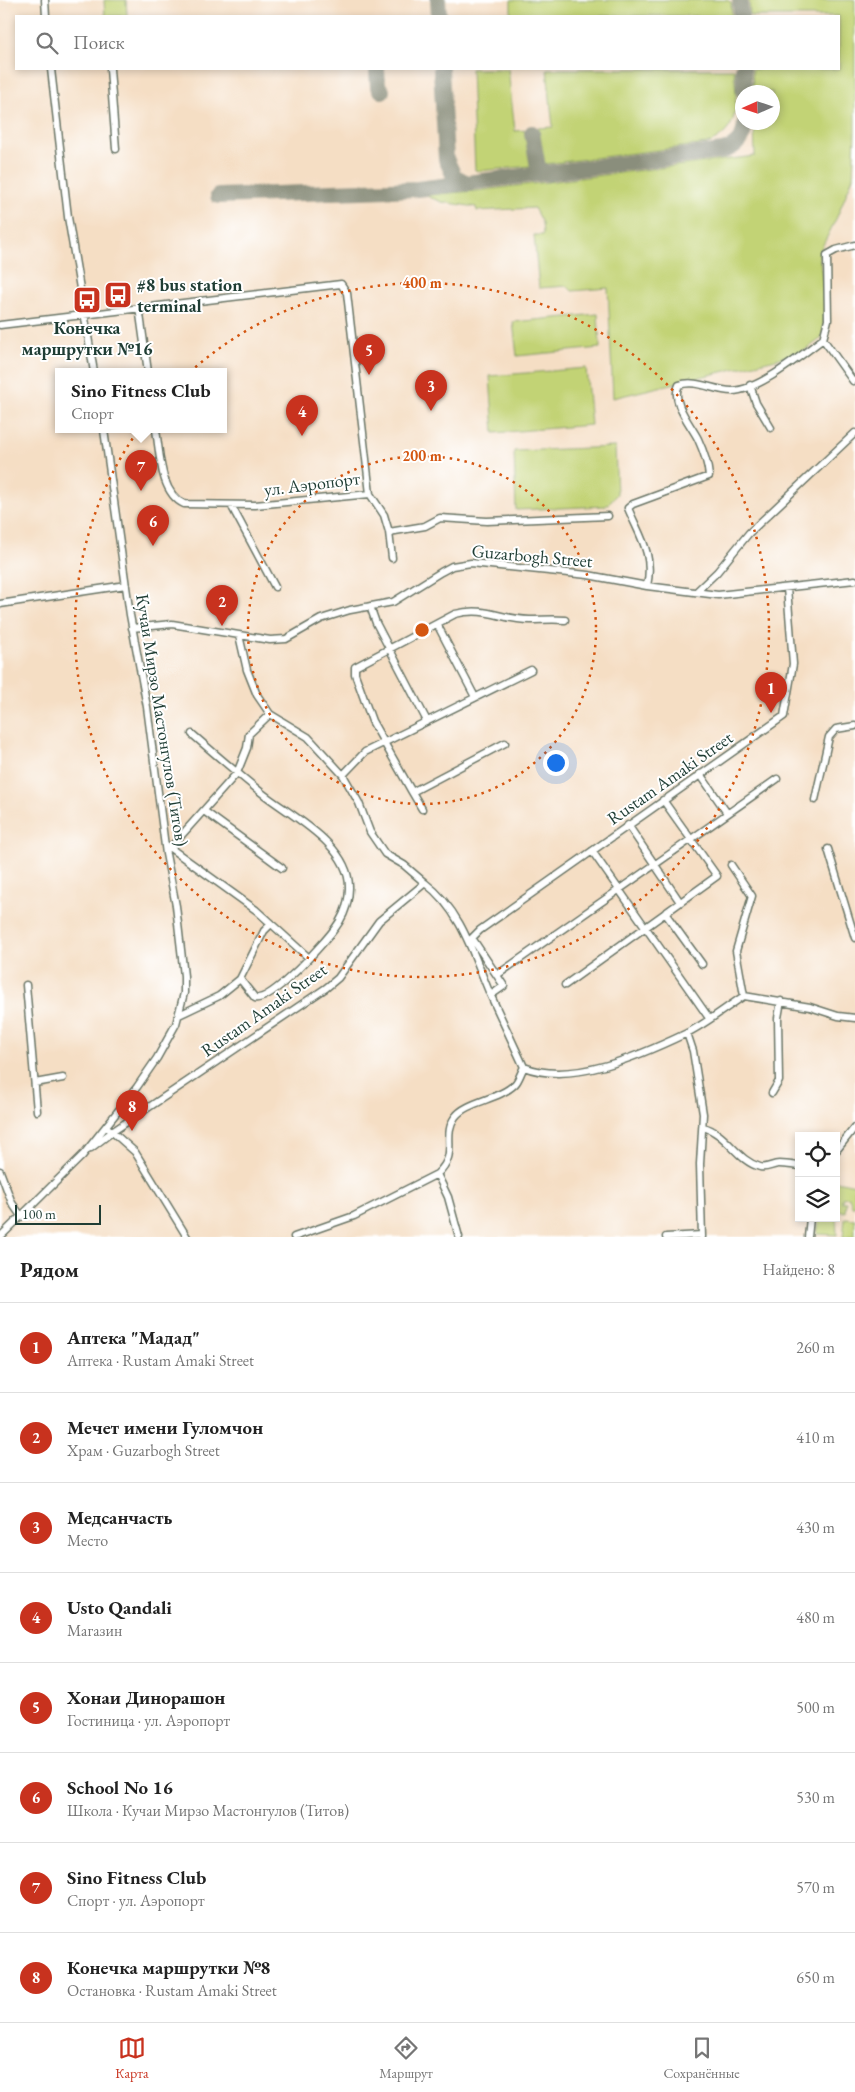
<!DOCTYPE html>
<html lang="ru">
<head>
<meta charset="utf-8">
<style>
	:root { --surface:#fff; --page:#f2f2f2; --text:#222; --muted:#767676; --line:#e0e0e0; --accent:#c8321e }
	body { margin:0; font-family:"EB Garamond",serif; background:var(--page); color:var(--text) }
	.controls { position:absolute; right:15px; bottom:15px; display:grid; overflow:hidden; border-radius:0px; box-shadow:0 2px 8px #0003 }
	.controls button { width:45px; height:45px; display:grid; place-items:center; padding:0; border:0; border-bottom:1px solid var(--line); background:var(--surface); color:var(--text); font:25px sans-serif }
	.compass { position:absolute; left:735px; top:85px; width:45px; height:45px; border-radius:50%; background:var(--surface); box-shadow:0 2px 8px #0003; rotate:267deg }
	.scale { position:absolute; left:15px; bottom:12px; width:86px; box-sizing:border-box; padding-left:5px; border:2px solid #1f3d34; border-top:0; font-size:14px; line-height:18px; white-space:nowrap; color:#1f3d34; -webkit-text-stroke:4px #fff; paint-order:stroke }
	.you { position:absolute; left:555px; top:762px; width:18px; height:18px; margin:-12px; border:4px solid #fff; border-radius:50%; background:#1a73e8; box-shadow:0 0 0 8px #1a73e833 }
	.badge { display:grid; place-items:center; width:32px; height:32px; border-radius:50%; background:var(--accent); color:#fff; font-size:16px; font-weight:700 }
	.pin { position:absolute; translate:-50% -41px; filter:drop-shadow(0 1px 2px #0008) }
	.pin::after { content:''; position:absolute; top:26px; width:18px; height:15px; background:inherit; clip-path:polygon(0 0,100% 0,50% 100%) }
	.popup { position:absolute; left:55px; top:368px; width:172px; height:65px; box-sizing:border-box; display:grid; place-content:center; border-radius:0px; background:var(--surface); filter:drop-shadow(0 1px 4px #0005); font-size:16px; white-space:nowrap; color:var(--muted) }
	.popup b { font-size:19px; color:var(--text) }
	.popup::after { content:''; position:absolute; left:50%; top:100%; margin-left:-10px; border:10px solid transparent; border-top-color:var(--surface) }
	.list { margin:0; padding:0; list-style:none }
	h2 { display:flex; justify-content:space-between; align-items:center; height:65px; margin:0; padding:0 20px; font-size:21px }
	h2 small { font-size:16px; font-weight:400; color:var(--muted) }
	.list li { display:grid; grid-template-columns:32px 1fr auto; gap:15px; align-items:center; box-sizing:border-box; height:90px; padding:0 20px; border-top:1px solid var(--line) }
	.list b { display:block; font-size:19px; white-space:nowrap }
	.list p { margin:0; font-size:16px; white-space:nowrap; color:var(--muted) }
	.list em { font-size:16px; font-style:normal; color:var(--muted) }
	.icon { flex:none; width:28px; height:28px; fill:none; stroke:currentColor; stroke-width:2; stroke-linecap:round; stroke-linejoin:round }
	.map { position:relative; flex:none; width:855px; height:1237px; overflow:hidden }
	.search { position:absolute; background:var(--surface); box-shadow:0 2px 8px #0003; left:15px; right:15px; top:15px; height:55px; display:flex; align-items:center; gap:12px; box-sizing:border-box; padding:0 18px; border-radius:0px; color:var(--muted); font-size:19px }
	.sheet { height:785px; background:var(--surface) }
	nav { display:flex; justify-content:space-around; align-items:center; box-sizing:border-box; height:70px; border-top:1px solid var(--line); background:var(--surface); font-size:14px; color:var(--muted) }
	nav a { display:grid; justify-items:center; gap:2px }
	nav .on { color:var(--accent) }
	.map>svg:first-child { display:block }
	.green { fill:#c2d375; stroke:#708854 }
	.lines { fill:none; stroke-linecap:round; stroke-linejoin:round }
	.taxiway { stroke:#8a8e7c; stroke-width:16 }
	.minor-casing { stroke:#6a7566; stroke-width:9 }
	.minor { stroke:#fff; stroke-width:6 }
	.ring { fill:none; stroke:#d45610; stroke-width:2.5; stroke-dasharray:2.5 5 }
	.labels { text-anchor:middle; stroke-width:4; stroke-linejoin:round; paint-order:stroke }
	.poi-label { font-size:18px; font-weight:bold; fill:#1f3d34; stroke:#fff; text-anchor:start }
	.street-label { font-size:18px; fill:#1f3d34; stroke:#fff }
	.centre { fill:#d45610; stroke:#fff; stroke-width:2.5 }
	.ring-label { font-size:15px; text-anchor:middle; font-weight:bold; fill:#d45610; stroke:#fff; stroke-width:4; stroke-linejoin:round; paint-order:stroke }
</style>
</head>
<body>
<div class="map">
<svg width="855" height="1237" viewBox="0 0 855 1237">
	<rect width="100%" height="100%" fill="#fff"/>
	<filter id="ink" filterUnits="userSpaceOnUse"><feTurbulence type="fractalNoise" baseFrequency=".02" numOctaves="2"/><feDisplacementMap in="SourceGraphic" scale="10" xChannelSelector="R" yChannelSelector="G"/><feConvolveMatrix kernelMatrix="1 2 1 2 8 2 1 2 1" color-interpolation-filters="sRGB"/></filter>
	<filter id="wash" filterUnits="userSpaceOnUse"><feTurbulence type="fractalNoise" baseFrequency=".0096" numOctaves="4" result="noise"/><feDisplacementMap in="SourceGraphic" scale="20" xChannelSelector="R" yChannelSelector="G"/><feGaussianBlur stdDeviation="1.12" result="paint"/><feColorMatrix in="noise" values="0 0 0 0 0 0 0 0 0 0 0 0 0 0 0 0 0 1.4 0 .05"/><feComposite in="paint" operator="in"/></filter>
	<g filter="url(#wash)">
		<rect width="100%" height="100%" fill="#f5dec4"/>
		<path class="green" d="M104 0H126L127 16H105Z
			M511 0H727L731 2 732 16H475L511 13Z
			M749 0H855V134L853 177 837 217 819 253 826 307 822 338 801 353 613 398 608 288 572 291 567 286 539 288 534 235H543L542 223 534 208 477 211 476 207 442 202 424 195 475 191 755 156 754 123 772 122V92H753L752 69H839V16H750Z
			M471 69H508L515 131 526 130 531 166 479 171 475 170Z
			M547 69H734C736 100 743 130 707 144L546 164 543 161 538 128 553 127Z
			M598 314 600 348 517 356 513 322Z
			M586 368 591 425 494 433 490 376Z
			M615 447 617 494 606 506 516 510 514 451Z
			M836 1181 855 1185V1206H852L849 1197 842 1198V1202H846L845 1212 836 1209Z
			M836 1218 837 1235 817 1234 819 1220Z
			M845 1218 855 1219V1237H843Z"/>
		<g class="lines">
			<path class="taxiway" d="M438 0 439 16
				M740 0 741 16
				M377 69 378 87 382 91
				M441 69 446 159 454 176 469 184
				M743 69 744 92
				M532 133 538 167 548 174
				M218 196 418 189 723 151C737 147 745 137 745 122"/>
		</g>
	</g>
	<g filter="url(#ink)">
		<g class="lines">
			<defs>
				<path id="minor" d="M45 0 46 16
					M51 69 68 217 94 372
					M110 69 116 149
					M139 307 148 372
					M0 325 341 284 347 293 370 494
					M823 339 853 381
					M750 385 756 403 771 428
					M156 430C160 453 160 493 184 504L255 505 370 494
					M370 494 384 515 389 532 425 526 440 518 487 521 608 516
					M231 505 275 587
					M389 532 392 558
					M647 586C654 554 640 537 628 508L633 504 709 476C708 464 703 450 698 439 691 425 670 401 679 385 697 379 714 391 732 391 760 390 801 355 823 339L828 320 827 255 836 250 855 245
					M696 592 717 572 749 533 855 433
					M0 604 126 585
					M370 606 376 623 427 721
					M437 624 475 697
					M132 628 172 624 270 640 286 639 321 619 350 610 393 602 441 572 452 566 471 563 588 575 647 586 718 595 855 580
					M239 635 247 670 257 695 270 714 308 737 343 775
					M505 743 412 792 372 721 355 674V667L455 614C487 606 501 620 530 620 542 620 553 619 565 620
					M700 774 727 813
					M412 792 422 809
					M815 800 829 737 836 729 855 726
					M204 811 282 868
					M628 825 680 902
					M166 845 256 910 309 958
					M171 847 237 773 247 748 249 734 270 714
					M828 849 855 938
					M592 851 709 1018
					M731 865 752 896 736 951 744 996
					M425 883 404 865 385 854 370 832 359 803 343 775 365 752 531 670
					M665 913 702 964
					M472 938 504 986 491 995
					M469 941 480 930 784 716 793 664 787 588
					M497 975 777 779
					M240 979 264 931 271 924
					M26 985 37 1111
					M565 985 717 876 663 800
					M179 1015 219 996 240 979 255 998C268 1001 302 966 311 956 330 935 349 918 349 888 350 845 291 816 262 793 238 774 215 754 192 734
					M687 1033 693 1051 703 1114 700 1164 702 1237
					M524 1067C572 1086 641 1055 685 1034 706 1024 725 1008 744 996L810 1007 838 1016 855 1018
					M35 1083 63 1078
					M772 1093 779 1081 778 1018 781 1001
					M703 1127C727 1133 737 1161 760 1167 767 1169 772 1164 779 1164 786 1164 792 1165 799 1166
					M109 1129 135 1152 187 1237
					M91 1148 112 1132 326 988 338 978 379 921 425 883C461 910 473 954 490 994 501 1018 513 1043 524 1067
					M836 1151 855 1127
					M0 1171 12 1203 21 1216
					M437 1174 448 1197 459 1237
					M0 1237 83 1155 137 1087 157 1058 176 1024 184 993V976L176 906 166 854 147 707 130 615 104 430
					M294 1237 354 1216 437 1174C460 1153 441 1137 455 1117 467 1101 499 1100 515 1084 519 1080 521 1072 524 1067
					M666 1237 702 1235
					M808 1237 810 1218"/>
			</defs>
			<use href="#minor" class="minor-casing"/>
			<use href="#minor" class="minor"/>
		</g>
	</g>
	<g class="ring">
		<circle cx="422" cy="630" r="174"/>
		<circle cx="422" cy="630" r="347"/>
	</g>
	<defs>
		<symbol id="bus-square" viewBox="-11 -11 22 22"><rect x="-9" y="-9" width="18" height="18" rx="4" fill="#c8321e" stroke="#fff"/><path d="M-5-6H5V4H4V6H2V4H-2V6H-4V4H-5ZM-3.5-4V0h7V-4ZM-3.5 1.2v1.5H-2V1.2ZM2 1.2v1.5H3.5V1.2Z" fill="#fff"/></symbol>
	</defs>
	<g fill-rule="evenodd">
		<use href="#bus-square" x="102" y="279" width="32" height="32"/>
		<use href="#bus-square" x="71" y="284" width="32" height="32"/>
	</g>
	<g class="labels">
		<g class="poi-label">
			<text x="137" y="291">#8 bus station<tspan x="137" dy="21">terminal</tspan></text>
			<text x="87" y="334" text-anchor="middle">Конечка<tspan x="87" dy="21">маршрутки №16</tspan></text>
		</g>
		<g class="street-label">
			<text transform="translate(312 484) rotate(-7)" y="6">ул. Аэропорт</text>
			<text transform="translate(532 556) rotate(5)" y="6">Guzarbogh Street</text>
			<text transform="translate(162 720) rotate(81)" y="6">Кучаи Мирзо Мастонгулов (Титов)</text>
			<text transform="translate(670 778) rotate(-35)" y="6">Rustam Amaki Street</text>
			<text transform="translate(264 1010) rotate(-35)" y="6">Rustam Amaki Street</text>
		</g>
	</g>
	<circle cx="422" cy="630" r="8" class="centre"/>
	<g class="ring-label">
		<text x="422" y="288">400 m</text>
		<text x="422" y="461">200 m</text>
	</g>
</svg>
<div class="controls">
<button><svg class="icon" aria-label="locate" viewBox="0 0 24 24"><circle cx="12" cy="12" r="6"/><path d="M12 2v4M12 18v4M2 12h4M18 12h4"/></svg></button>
<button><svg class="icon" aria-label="layers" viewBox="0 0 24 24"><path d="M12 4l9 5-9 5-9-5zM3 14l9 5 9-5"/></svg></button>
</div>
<svg class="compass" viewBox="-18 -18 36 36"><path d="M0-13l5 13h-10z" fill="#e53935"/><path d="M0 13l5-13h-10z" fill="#767676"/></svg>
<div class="scale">100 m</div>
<div class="you"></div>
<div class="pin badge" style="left:771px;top:713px">1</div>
<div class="pin badge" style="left:222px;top:626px">2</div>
<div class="pin badge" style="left:431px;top:411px">3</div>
<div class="pin badge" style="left:302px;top:436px">4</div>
<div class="pin badge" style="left:369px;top:375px">5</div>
<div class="pin badge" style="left:153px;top:546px">6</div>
<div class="pin badge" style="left:141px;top:491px">7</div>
<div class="popup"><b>Sino Fitness Club</b>Спорт</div>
<div class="pin badge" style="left:132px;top:1131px">8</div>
<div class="search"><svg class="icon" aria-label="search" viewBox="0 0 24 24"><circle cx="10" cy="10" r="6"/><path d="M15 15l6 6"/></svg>Поиск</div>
</div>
<section class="sheet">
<h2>Рядом<small>Найдено: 8</small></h2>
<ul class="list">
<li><span class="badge">1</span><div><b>Аптека &quot;Мадад&quot;</b><p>Аптека · Rustam Amaki Street</p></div><em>260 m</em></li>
<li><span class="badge">2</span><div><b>Мечет имени Гуломчон</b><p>Храм · Guzarbogh Street</p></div><em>410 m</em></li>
<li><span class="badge">3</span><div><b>Медсанчасть</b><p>Место</p></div><em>430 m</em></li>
<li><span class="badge">4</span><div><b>Usto Qandali</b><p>Магазин</p></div><em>480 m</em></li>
<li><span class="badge">5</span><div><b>Хонаи Динорашон</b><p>Гостиница · ул. Аэропорт</p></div><em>500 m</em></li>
<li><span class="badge">6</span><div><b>School No 16</b><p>Школа · Кучаи Мирзо Мастонгулов (Титов)</p></div><em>530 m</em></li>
<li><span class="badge">7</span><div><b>Sino Fitness Club</b><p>Спорт · ул. Аэропорт</p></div><em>570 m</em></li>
<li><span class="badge">8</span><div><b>Конечка маршрутки №8</b><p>Остановка · Rustam Amaki Street</p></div><em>650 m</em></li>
</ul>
</section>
<nav>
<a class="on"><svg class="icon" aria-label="map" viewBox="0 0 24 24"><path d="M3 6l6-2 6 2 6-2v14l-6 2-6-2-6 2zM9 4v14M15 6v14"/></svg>Карта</a>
<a><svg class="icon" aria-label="directions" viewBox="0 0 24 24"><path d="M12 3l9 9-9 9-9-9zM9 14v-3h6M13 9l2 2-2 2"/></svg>Маршрут</a>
<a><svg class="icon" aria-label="saved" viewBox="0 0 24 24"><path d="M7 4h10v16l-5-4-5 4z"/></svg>Сохранённые</a>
</nav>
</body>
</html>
